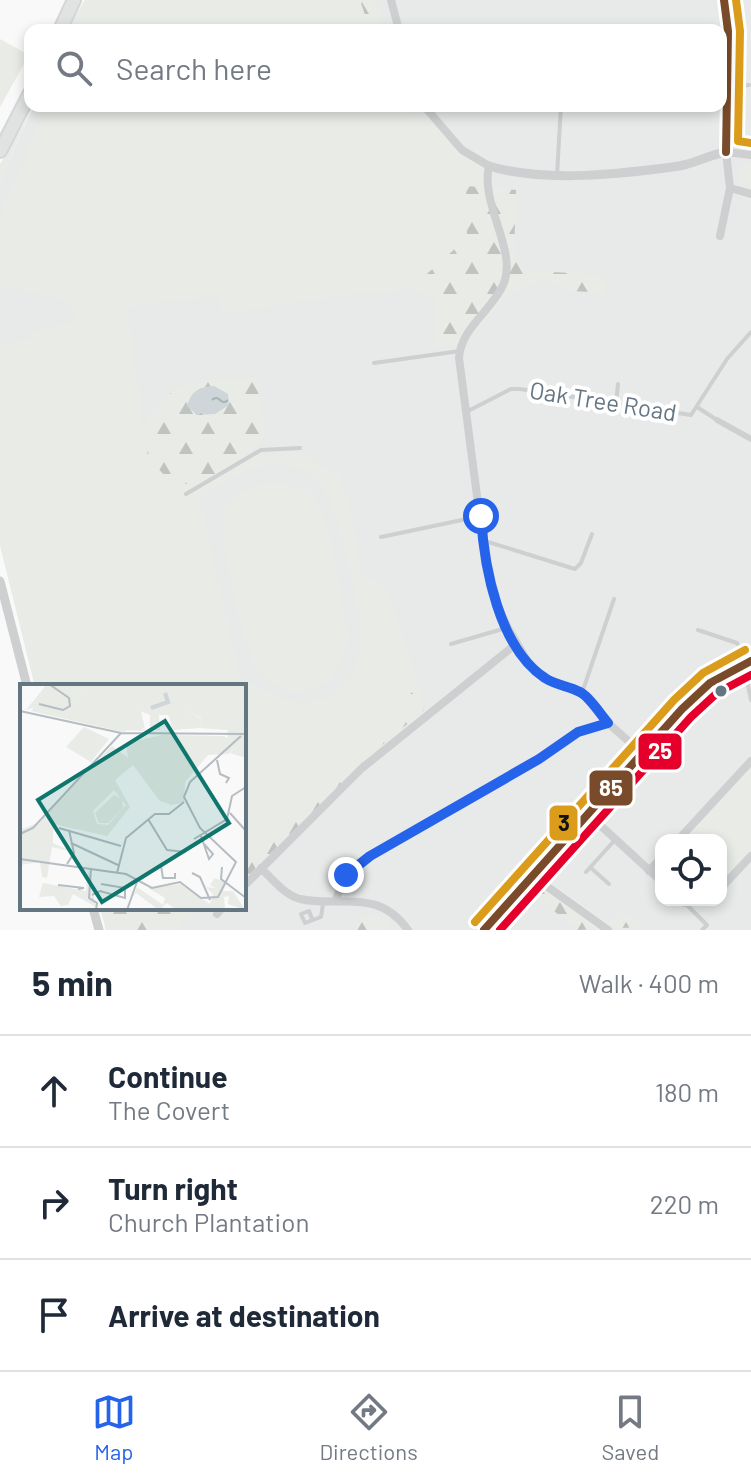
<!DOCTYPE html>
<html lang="en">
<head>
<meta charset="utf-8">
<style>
	:root { --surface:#fff; --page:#f6f6f7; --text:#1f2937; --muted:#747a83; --line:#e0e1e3; --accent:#2563eb }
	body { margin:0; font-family:Barlow,sans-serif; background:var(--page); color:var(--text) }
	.controls { position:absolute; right:24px; bottom:24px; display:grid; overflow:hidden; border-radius:16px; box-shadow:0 4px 12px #0003 }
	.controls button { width:72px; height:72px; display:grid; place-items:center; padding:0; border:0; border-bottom:2px solid var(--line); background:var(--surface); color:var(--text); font:40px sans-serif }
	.stop { position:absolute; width:24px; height:24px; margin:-18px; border:6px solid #2563eb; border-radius:50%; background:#fff }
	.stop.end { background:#2563eb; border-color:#fff; box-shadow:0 2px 8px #0008 }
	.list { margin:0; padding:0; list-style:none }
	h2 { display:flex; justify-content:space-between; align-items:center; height:104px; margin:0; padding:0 32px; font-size:34px }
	h2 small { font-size:26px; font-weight:400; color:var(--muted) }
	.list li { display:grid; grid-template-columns:52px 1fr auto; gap:24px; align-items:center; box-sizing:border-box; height:112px; padding:0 32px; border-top:2px solid var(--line) }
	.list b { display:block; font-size:30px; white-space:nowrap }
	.list p { margin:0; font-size:26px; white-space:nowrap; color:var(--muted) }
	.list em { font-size:26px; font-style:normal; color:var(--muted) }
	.icon { flex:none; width:44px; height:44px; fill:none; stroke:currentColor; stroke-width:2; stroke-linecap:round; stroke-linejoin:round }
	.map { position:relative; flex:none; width:751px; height:930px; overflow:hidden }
	.search { position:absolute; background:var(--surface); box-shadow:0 4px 12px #0003; left:24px; right:24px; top:24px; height:88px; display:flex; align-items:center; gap:20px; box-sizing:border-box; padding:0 28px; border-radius:16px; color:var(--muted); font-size:30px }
	.sheet { height:440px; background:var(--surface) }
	nav { display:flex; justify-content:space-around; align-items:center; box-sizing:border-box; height:112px; border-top:2px solid var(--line); background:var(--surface); font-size:22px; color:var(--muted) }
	nav a { display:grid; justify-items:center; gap:4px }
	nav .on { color:var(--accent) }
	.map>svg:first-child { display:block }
	.built { fill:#e8e9e9; fill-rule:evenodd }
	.grass { fill:#e8ebe6; fill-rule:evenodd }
	.forest { fill:url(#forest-firs) }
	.water { fill:url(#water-ripples) }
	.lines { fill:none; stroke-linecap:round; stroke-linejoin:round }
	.primary-casing { stroke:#d5d6d7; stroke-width:16 }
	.service { stroke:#cecfd0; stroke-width:4 }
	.pedestrian { stroke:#cecfd0; stroke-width:6 }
	.minor { stroke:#cecfd0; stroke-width:8 }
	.tertiary { stroke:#cecfd0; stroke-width:9 }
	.primary { stroke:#e1e2e2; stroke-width:12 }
	.bus-1-casing { stroke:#fff; stroke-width:14 }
	.bus-2-casing { stroke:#fff; stroke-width:14 }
	.bus-3-casing { stroke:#fff; stroke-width:14 }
	.bus-1 { stroke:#7a4b2a; stroke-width:8 }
	.bus-2 { stroke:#e4002b; stroke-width:8 }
	.bus-3 { stroke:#da9c1a; stroke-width:8 }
	.route { stroke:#2563eb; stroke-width:10 }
	.bus-dot { fill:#657683; stroke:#fff; stroke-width:3 }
	.labels { text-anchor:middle; stroke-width:8; stroke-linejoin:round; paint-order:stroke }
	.street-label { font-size:24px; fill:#657683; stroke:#fff }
	.inset-river { fill:none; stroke:#ced6d9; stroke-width:4 }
	.inset-road { fill:none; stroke:#b5bdc3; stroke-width:2 }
	.view { fill:#0f766e; fill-opacity:0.15; stroke:#0f766e; stroke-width:4 }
	.inset-edge { fill:none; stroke:#657683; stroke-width:4 }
	.line-badge { stroke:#fff; stroke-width:3 }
	.badge-label { font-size:22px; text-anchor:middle; font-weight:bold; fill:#fff }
	.pale-badge-label { font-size:22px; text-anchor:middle; font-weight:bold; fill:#111 }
</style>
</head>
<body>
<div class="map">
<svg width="751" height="930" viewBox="0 0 751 930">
	<defs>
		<pattern id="forest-firs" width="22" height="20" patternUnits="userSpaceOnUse" patternTransform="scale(2)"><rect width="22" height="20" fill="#e8ebe6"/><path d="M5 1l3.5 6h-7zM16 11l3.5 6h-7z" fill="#c0c3c0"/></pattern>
		<pattern id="water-ripples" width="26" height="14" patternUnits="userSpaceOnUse" patternTransform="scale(2)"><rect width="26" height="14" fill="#ced6d9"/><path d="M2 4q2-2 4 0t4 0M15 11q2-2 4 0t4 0" fill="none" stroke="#abb2b5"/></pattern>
	</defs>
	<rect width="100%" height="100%" fill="#f9f9f9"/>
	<path class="built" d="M85 0H751V930H106L100 908H244V686H35L0 545V180L34 106H721V30H67ZM661 840H721V900H661Z"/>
	<path class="grass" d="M85 0H360L370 30H67Z
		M0 39 29 55 0 107Z
		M47 106H401L414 117H430L444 132 489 166 485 188 466 186 467 238 410 289 338 296 223 314 218 296 127 307 148 458 171 482 197 485 253 449C270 460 281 457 300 451L329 472 340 471 343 491 348 495 362 576 381 583 398 619 418 686 280 827 244 845V686H35L0 545V345L31 339 33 330 68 324 78 313 63 299 0 286V215ZM279 463C295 467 312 472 322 486 338 507 367 627 360 653 342 719 281 711 239 673L199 498 246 469Z
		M32 110 0 180V164Z
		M272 483 308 489C333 522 336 576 345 617 359 677 300 717 259 673 245 658 215 524 224 507 233 492 256 486 272 483Z
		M751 767V851L721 882V840H684Z"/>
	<path class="forest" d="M360 0H376L385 30H370Z
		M751 162V187L740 182 739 166Z
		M466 186 516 190 514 254 525 271 597 274 607 282 604 293 574 291 542 280 508 294 466 343 435 347 436 298 410 289 467 238Z
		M256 378 266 435 253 449 198 485 171 482 148 458 144 422 175 388 217 379Z
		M418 686 424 710 369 756 244 880V845L280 827Z
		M545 878 608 922 622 912 643 927 578 930 531 893Z
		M100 908H208L182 922 178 930H107Z
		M362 917H389L387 930H355Z"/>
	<path class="water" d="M214 386 228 394 229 405 215 414 197 415 187 406C191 391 199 387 214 386Z"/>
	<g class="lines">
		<defs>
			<path id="primary" d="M60 30 74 0
				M0 151 30 93"/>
		</defs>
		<use href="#primary" class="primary-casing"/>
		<path class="service" d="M728 88 749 85
			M557 175 561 106
			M374 363 460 351
			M616 403 618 384
			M697 407 717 420
			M468 411 511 389H520L691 415 727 359 751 332
			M186 494 261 450 300 448
			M381 537 481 516
			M485 541 575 569 581 563 592 534
			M698 630 737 643 749 661
			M451 644 506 628
			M744 666 751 700
			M582 693 614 599
			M590 867 609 884
			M586 872 614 841
			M685 903 707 925 702 930
			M312 919 309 911 301 914 305 923 321 917 323 904"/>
		<path class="pedestrian" d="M717 420 751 439"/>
		<path class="minor" d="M391 0 399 30
			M424 106 462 150 489 166C480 204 517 250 504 283 493 310 461 327 459 358L485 557 492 593 508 628 531 667 546 679 582 693 608 723 643 754
			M730 188 751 194
			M720 236 730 188 726 152 751 155
			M588 814 661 881
			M678 840 751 761
			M261 868C272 879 285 895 300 899 341 908 377 887 408 930
			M649 871 661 858
			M531 875 608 930
			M244 886 361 769 516 644
			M721 888 751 856
			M336 899 346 875 370 856 539 759 578 732 608 723
			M681 900 685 903 710 900
			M217 914 222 908
			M484 930 682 709 710 683 751 661"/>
		<path class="tertiary" d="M489 166C544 183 622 174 679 166 696 163 709 155 726 152L728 31 724 0
			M0 581 27 686
			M93 908 99 930"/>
		<use href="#primary" class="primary"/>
		<defs>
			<path id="bus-1" d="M724 0 728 31 726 152
				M484 930 682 709 710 683 751 661"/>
			<path id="bus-2" d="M500 930 691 717 717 693 751 675"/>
			<path id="bus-3" d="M736 0 740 31 738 141 751 143
				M475 922 674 700 703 673 745 650"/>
		</defs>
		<use href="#bus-1" class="bus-1-casing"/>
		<use href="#bus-2" class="bus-2-casing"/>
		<use href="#bus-3" class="bus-3-casing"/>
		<use href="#bus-1" class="bus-1"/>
		<use href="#bus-2" class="bus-2"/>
		<use href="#bus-3" class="bus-3"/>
	</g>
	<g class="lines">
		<path class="route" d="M346 875 370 856 539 759 578 732 608 723C600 714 590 697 580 692 569 686 555 685 545 678 499 648 484 567 481 516"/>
	</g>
	<circle class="bus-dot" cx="721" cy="691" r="7"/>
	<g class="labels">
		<g class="street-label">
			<text transform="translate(603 402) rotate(9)" y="8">Oak Tree Road</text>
		</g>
	</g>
	<g transform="translate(20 684)">
		<rect width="226" height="226" fill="#f9f9f9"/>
		<path d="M65 0H226V22L209 29 208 46 180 44 181 34 157 21 154 31H139L140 46H130V31L121 27 125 45 117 42 103 48 11 27 14 23 45 34ZM142 51 204 52 217 62 208 70 188 71 165 98 164 118 152 121 140 117 113 81 95 96 110 123 87 152 42 138 37 126 49 114 45 110 92 62 108 74 106 59ZM94 106 106 121 88 141 77 140 73 127ZM94 111 102 115 103 124 88 139H79L75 129Z" fill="#e8ebe6" fill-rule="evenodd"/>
		<path d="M203 18 205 30 226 22V74L210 69 217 62 207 60 208 46 199 45 207 34 199 28ZM157 20 181 35 180 44 153 46 148 30 154 31ZM56 23 105 44 124 40 122 45 128 47 101 46 49 34ZM45 110 50 114 37 126 42 138 87 152 33 140V159L53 168 32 163 27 194 22 193 20 178 0 181V137L3 145 20 138ZM68 185 76 223 53 210 48 221 41 222 34 212 19 213 23 199 66 207ZM195 194 206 199 203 207H213L225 226 208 220 209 212 204 213 205 226H157L147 219 139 226 116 209 113 213 117 203 143 221 145 214 128 204 160 200 190 220 193 210 186 203 195 204 190 201Z" fill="#e8ebe6"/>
		<path d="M27 0H65L45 34 14 23 6 26Z" fill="#e8ebe6"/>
		<path d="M64 43 89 55 71 78 46 63Z" fill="#e8ebe6"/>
		<path class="inset-river" d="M131 24 148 18 145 9"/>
		<path class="inset-road" d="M19 20 43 26 50 22 49 14 29 0M0 27 101 49 226 50M197 76 200 90 209 94 206 99M210 129 226 147M128 135 147 166 166 168M39 144 101 162M0 150 13 144 101 49M181 152 189 175 193 170 184 160M174 155 207 135 212 112 226 103M51 159 98 181M0 175 106 190 132 204 160 198 181 214 198 213 216 178 180 144 164 113 170 98 221 52M47 180 54 169 49 146M141 182 143 194H155V189M202 183 201 195 226 214M71 184 69 214 77 219 76 226M97 189 106 154 135 130H149L164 118M172 189 180 193 190 216M38 201 64 204 58 205M72 211 80 207 105 214V204L81 200M107 226 118 195"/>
		<path class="view" d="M145 37 209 139 82 218 18 116Z"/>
		<rect width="226" height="226" class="inset-edge"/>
	</g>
	<g class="line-badge">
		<rect x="637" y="732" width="46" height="39" rx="8" fill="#e4002b"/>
		<rect x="588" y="769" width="46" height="38" rx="8" fill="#7a4b2a"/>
		<rect x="548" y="804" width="31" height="38" rx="8" fill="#da9c1a"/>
	</g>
	<g class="badge-label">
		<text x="660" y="759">25</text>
		<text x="611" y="796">85</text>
	</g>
	<g class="pale-badge-label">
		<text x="564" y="831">3</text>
	</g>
</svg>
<div class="controls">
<button><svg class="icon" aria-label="locate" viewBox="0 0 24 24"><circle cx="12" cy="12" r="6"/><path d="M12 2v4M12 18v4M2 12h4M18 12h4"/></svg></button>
</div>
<div class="stop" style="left:481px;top:516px"></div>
<div class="stop end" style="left:346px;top:875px"></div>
<div class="search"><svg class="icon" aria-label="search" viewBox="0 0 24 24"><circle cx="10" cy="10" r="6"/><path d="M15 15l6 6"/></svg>Search here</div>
</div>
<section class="sheet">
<h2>5 min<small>Walk · 400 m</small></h2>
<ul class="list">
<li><svg class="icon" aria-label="ahead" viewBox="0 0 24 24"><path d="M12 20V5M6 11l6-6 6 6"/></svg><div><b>Continue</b><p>The Covert</p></div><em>180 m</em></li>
<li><svg class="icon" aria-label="right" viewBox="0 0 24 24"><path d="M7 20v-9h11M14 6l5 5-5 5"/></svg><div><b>Turn right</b><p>Church Plantation</p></div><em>220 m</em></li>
<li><svg class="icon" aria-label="arrive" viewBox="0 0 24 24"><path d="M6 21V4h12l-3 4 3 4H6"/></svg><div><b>Arrive at destination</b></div></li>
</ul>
</section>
<nav>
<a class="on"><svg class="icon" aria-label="map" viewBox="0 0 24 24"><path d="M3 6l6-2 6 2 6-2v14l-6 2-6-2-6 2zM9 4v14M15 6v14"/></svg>Map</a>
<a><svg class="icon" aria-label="directions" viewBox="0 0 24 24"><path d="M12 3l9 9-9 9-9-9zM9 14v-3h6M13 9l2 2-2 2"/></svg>Directions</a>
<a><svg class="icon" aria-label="saved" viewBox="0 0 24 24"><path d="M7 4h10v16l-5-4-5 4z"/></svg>Saved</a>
</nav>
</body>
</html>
